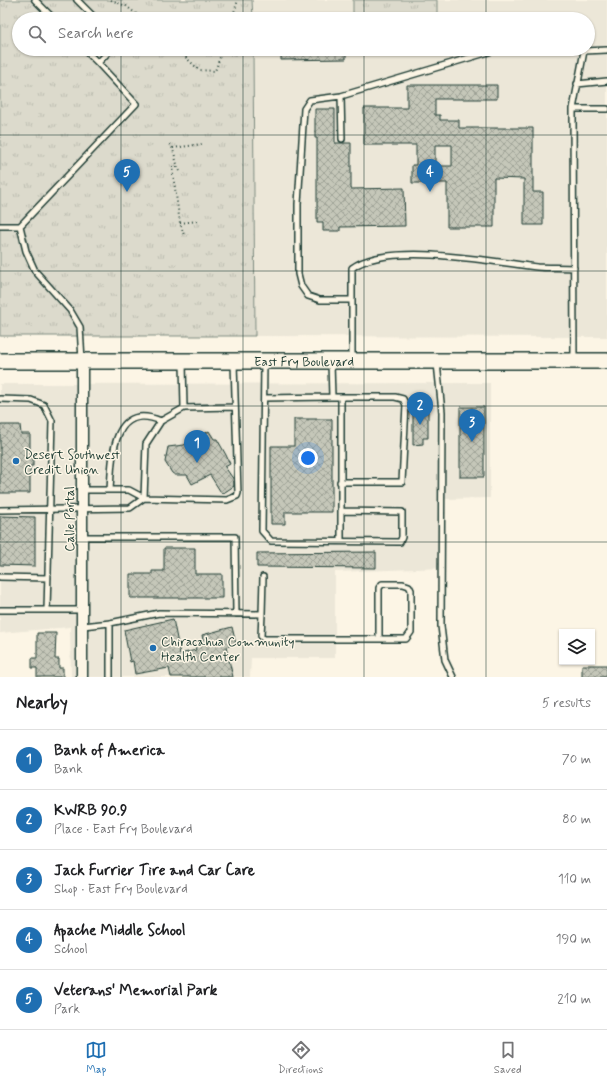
<!DOCTYPE html>
<html lang="en">
<head>
<meta charset="utf-8">
<style>
	:root { --surface:#fff; --page:#f2f2f2; --text:#202124; --muted:#757577; --line:#e0e0e0; --accent:#1f6fb2 }
	body { margin:0; font-family:Mynerve,sans-serif; background:var(--page); color:var(--text) }
	.controls { position:absolute; right:12px; bottom:12px; display:grid; overflow:hidden; border-radius:0px; box-shadow:0 1px 3px #0004 }
	.controls button { width:36px; height:36px; display:grid; place-items:center; padding:0; border:0; border-bottom:1px solid var(--line); background:var(--surface); color:var(--text); font:20px sans-serif }
	.you { position:absolute; left:308px; top:458px; width:14px; height:14px; margin:-10px; border:3px solid #fff; border-radius:50%; background:#1a73e8; box-shadow:0 0 0 6px #1a73e833 }
	.badge { display:grid; place-items:center; width:26px; height:26px; border-radius:50%; background:var(--accent); color:#fff; font-size:13px; font-weight:700 }
	.pin { position:absolute; translate:-50% -33px; filter:drop-shadow(0 1px 2px #0008) }
	.pin::after { content:''; position:absolute; top:21px; width:14px; height:12px; background:inherit; clip-path:polygon(0 0,100% 0,50% 100%) }
	.list { margin:0; padding:0; list-style:none }
	h2 { display:flex; justify-content:space-between; align-items:center; height:52px; margin:0; padding:0 16px; font-size:17px }
	h2 small { font-size:13px; font-weight:400; color:var(--muted) }
	.list li { display:grid; grid-template-columns:26px 1fr auto; gap:12px; align-items:center; box-sizing:border-box; height:60px; padding:0 16px; border-top:1px solid var(--line) }
	.list b { display:block; font-size:15px; white-space:nowrap }
	.list p { margin:0; font-size:13px; white-space:nowrap; color:var(--muted) }
	.list em { font-size:13px; font-style:normal; color:var(--muted) }
	.icon { flex:none; width:22px; height:22px; fill:none; stroke:currentColor; stroke-width:2; stroke-linecap:round; stroke-linejoin:round }
	.map { position:relative; flex:none; width:607px; height:677px; overflow:hidden }
	.search { position:absolute; background:var(--surface); box-shadow:0 1px 3px #0004; left:12px; right:12px; top:12px; height:44px; display:flex; align-items:center; gap:10px; box-sizing:border-box; padding:0 14px; border-radius:22px; color:var(--muted); font-size:15px }
	.sheet { height:352px; background:var(--surface) }
	nav { display:flex; justify-content:space-around; align-items:center; box-sizing:border-box; height:56px; border-top:1px solid var(--line); background:var(--surface); font-size:11px; color:var(--muted) }
	nav a { display:grid; justify-items:center; gap:2px }
	nav .on { color:var(--accent) }
	.map>svg:first-child { display:block }
	.built { fill:#ece7d8 }
	.park { fill:url(#park-tufts); stroke:#7e8c80 }
	.building { fill:url(#building-cross-hatch); stroke:#1f3d34; fill-rule:evenodd }
	.lines { fill:none; stroke-linecap:round; stroke-linejoin:round }
	.service-casing { stroke:#1f3d34; stroke-width:8 }
	.minor-casing { stroke:#1f3d34; stroke-width:13 }
	.secondary-casing { stroke:#1f3d34; stroke-width:18 }
	.path { stroke:#1f3d34; stroke-width:2; stroke-dasharray:1 3; stroke-linecap:butt }
	.service { stroke:#fcf5e5; stroke-width:5 }
	.minor { stroke:#fcf5e5; stroke-width:10 }
	.secondary { stroke:#fcf5e5; stroke-width:15 }
	.grid { fill:none; stroke:#1f3d34; stroke-width:1; stroke-opacity:0.55 }
	.poi-dot { fill:#1f6fb2; stroke:#fcf5e5; stroke-width:1.5 }
	.labels { text-anchor:middle; stroke-width:3; stroke-linejoin:round; paint-order:stroke }
	.street-label { font-size:13px; fill:#1f3d34; stroke:#fcf5e5 }
	.poi-label { font-size:13px; fill:#1f3d34; stroke:#fcf5e5; text-anchor:start }
</style>
</head>
<body>
<div class="map">
<svg width="607" height="677" viewBox="0 0 607 677">
	<defs>
		<pattern id="park-tufts" width="24" height="20" patternUnits="userSpaceOnUse"><rect width="24" height="20" fill="#dcdacc"/><path d="M3 7l-1-3M5 7V3M7 7l1-3M15 17l-1-3M17 17v-4M19 17l1-3" fill="none" stroke="#bcbcb0"/></pattern>
		<pattern id="building-cross-hatch" width="8" height="8" patternUnits="userSpaceOnUse"><rect width="8" height="8" fill="#c5c7b9"/><path d="M0 0l8 8M0 8l8-8" fill="none" stroke="#9fa397"/></pattern>
	</defs>
	<rect width="100%" height="100%" fill="#fcf5e5"/>
	<filter id="ink" filterUnits="userSpaceOnUse"><feTurbulence type="fractalNoise" baseFrequency=".025" numOctaves="2"/><feDisplacementMap in="SourceGraphic" scale="8" xChannelSelector="R" yChannelSelector="G"/><feConvolveMatrix kernelMatrix="1 2 1 2 8 2 1 2 1" color-interpolation-filters="sRGB"/></filter>
	<g filter="url(#ink)">
		<path class="built" d="M252 0H607V337L255 336 253 49H588V19H253Z
			M490 383V498L444 499 443 568 335 572V658H251L250 677H71L70 627 0 633V384Z"/>
		<path class="park" d="M0 0H252L253 19H19V49H253L255 336H0Z
			M353 0H437V19H353Z"/>
		<path class="building" d="M281 49H346V59L281 60Z
			M407 85H497V99H435V115H440V120H459V128H533V192H543V225H524V179L494 178V227H447V183H412V165H416V145H364V108H407ZM435 145H452V166H435Z
			M315 109H335V143H351V189L404 188 405 226 340 227V231H323V222H317V138H315Z
			M460 407H484V477H460Z
			M413 411H428V438H423V444L413 445Z
			M294 419H332V512H285V524H271V446H294Z
			M0 425H20L21 434H30V457H33V466H30V493H0Z
			M209 431 214 439H217L226 455 230 464 225 467 234 480V486L222 494 210 475 192 484 187 475H175L172 473 165 462 168 447 184 445Z
			M0 516 35 517V566L0 565Z
			M164 548H195V574H222V598H130V574H152V571H164Z
			M376 552V568L257 567V553Z
			M173 619 180 654 196 650 194 642 203 640 202 635 232 627 236 644 226 647 233 677H171L169 668 135 674 133 661 130 662 124 630Z
			M37 633H56L55 659H59V668H63V677H37V668H32V658H37Z
			M582 665H607V677H582Z"/>
		<g class="lines">
			<defs>
				<path id="service" d="M35 0 54 19
					M77 0 96 19
					M84 49 98 63 111 49
					M577 84 607 81
					M341 96 342 139
					M573 109H607
					M0 226H20L136 104 98 63
					M20 226 26 251 35 271 70 310 80 327 82 360
					M352 300H320L308 296 301 286 298 274V204L304 109 310 100 341 96 499 49
					M352 359V268C388 241 493 262 537 267 549 268 562 267 574 268
					M574 360 573 109 584 51 607 50
					M183 363 184 408
					M264 363 262 531 271 541 400 542 402 537V512L341 511
					M331 363 332 397H395L403 399 406 405 402 482H340
					M437 363 442 412 441 626 445 660 453 677
					M341 397V541
					M264 398 332 397
					M0 399 31 400 44 405 52 421 47 610
					M82 490H129L144 498 227 500 237 496 238 493 234 363
					M110 490C112 458 112 401 161 421
					M144 498 146 444 161 421 184 408 235 407
					M0 510 130 508 144 498
					M82 537H235L236 614
					M0 577 48 578
					M0 610H83
					M262 614 261 636 264 639H406L411 632V590L409 586 403 584H382L379 588V639
					M110 623V677
					M83 626 110 623 159 613 262 614 263 577"/>
				<path id="minor" d="M82 362V677"/>
				<g id="secondary">
					<path id="s1" d="M0 361H607"/>
				</g>
			</defs>
			<use href="#service" class="service-casing"/>
			<use href="#minor" class="minor-casing"/>
			<use href="#secondary" class="secondary-casing"/>
			<path class="path" d="M111 0 126 6 143 19
				M232 19 238 0
				M177 49 199 70 215 71 223 49
				M170 144C176 153 175 164 181 173
				M173 148 203 144
				M177 167H172L180 223 184 235
				M180 223 198 221"/>
			<use href="#service" class="service"/>
			<use href="#minor" class="minor"/>
			<use href="#secondary" class="secondary"/>
		</g>
	</g>
	<path class="grid" d="M121 0V19M243 0V19M364 0V19M486 0V19M121 49V677M243 49V677M364 49V677M486 49V677M0 135H607M0 271H607M0 406H607M0 542H607"/>
	<g class="poi-dot">
		<circle cx="16" cy="461" r="4"/>
		<circle cx="153" cy="648" r="4"/>
	</g>
	<g class="labels">
		<g class="street-label">
			<text dy="5" stroke="none"><textPath href="#s1" startOffset="304">East Fry Boulevard</textPath></text>
			<text transform="translate(69 519) rotate(-90)" y="5">Calle Portal</text>
		</g>
		<g class="poi-label">
			<text x="24" y="459">Desert Southwest<tspan x="24" dy="15">Credit Union</tspan></text>
			<text x="161" y="646">Chiracahua Community<tspan x="161" dy="15">Health Center</tspan></text>
		</g>
	</g>
</svg>
<div class="controls">
<button><svg class="icon" aria-label="layers" viewBox="0 0 24 24"><path d="M12 4l9 5-9 5-9-5zM3 14l9 5 9-5"/></svg></button>
</div>
<div class="you"></div>
<div class="pin badge" style="left:197px;top:463px">1</div>
<div class="pin badge" style="left:420px;top:425px">2</div>
<div class="pin badge" style="left:472px;top:442px">3</div>
<div class="pin badge" style="left:430px;top:192px">4</div>
<div class="pin badge" style="left:127px;top:192px">5</div>
<div class="search"><svg class="icon" aria-label="search" viewBox="0 0 24 24"><circle cx="10" cy="10" r="6"/><path d="M15 15l6 6"/></svg>Search here</div>
</div>
<section class="sheet">
<h2>Nearby<small>5 results</small></h2>
<ul class="list">
<li><span class="badge">1</span><div><b>Bank of America</b><p>Bank</p></div><em>70 m</em></li>
<li><span class="badge">2</span><div><b>KWRB 90.9</b><p>Place · East Fry Boulevard</p></div><em>80 m</em></li>
<li><span class="badge">3</span><div><b>Jack Furrier Tire and Car Care</b><p>Shop · East Fry Boulevard</p></div><em>110 m</em></li>
<li><span class="badge">4</span><div><b>Apache Middle School</b><p>School</p></div><em>190 m</em></li>
<li><span class="badge">5</span><div><b>Veterans' Memorial Park</b><p>Park</p></div><em>210 m</em></li>
</ul>
</section>
<nav>
<a class="on"><svg class="icon" aria-label="map" viewBox="0 0 24 24"><path d="M3 6l6-2 6 2 6-2v14l-6 2-6-2-6 2zM9 4v14M15 6v14"/></svg>Map</a>
<a><svg class="icon" aria-label="directions" viewBox="0 0 24 24"><path d="M12 3l9 9-9 9-9-9zM9 14v-3h6M13 9l2 2-2 2"/></svg>Directions</a>
<a><svg class="icon" aria-label="saved" viewBox="0 0 24 24"><path d="M7 4h10v16l-5-4-5 4z"/></svg>Saved</a>
</nav>
</body>
</html>
